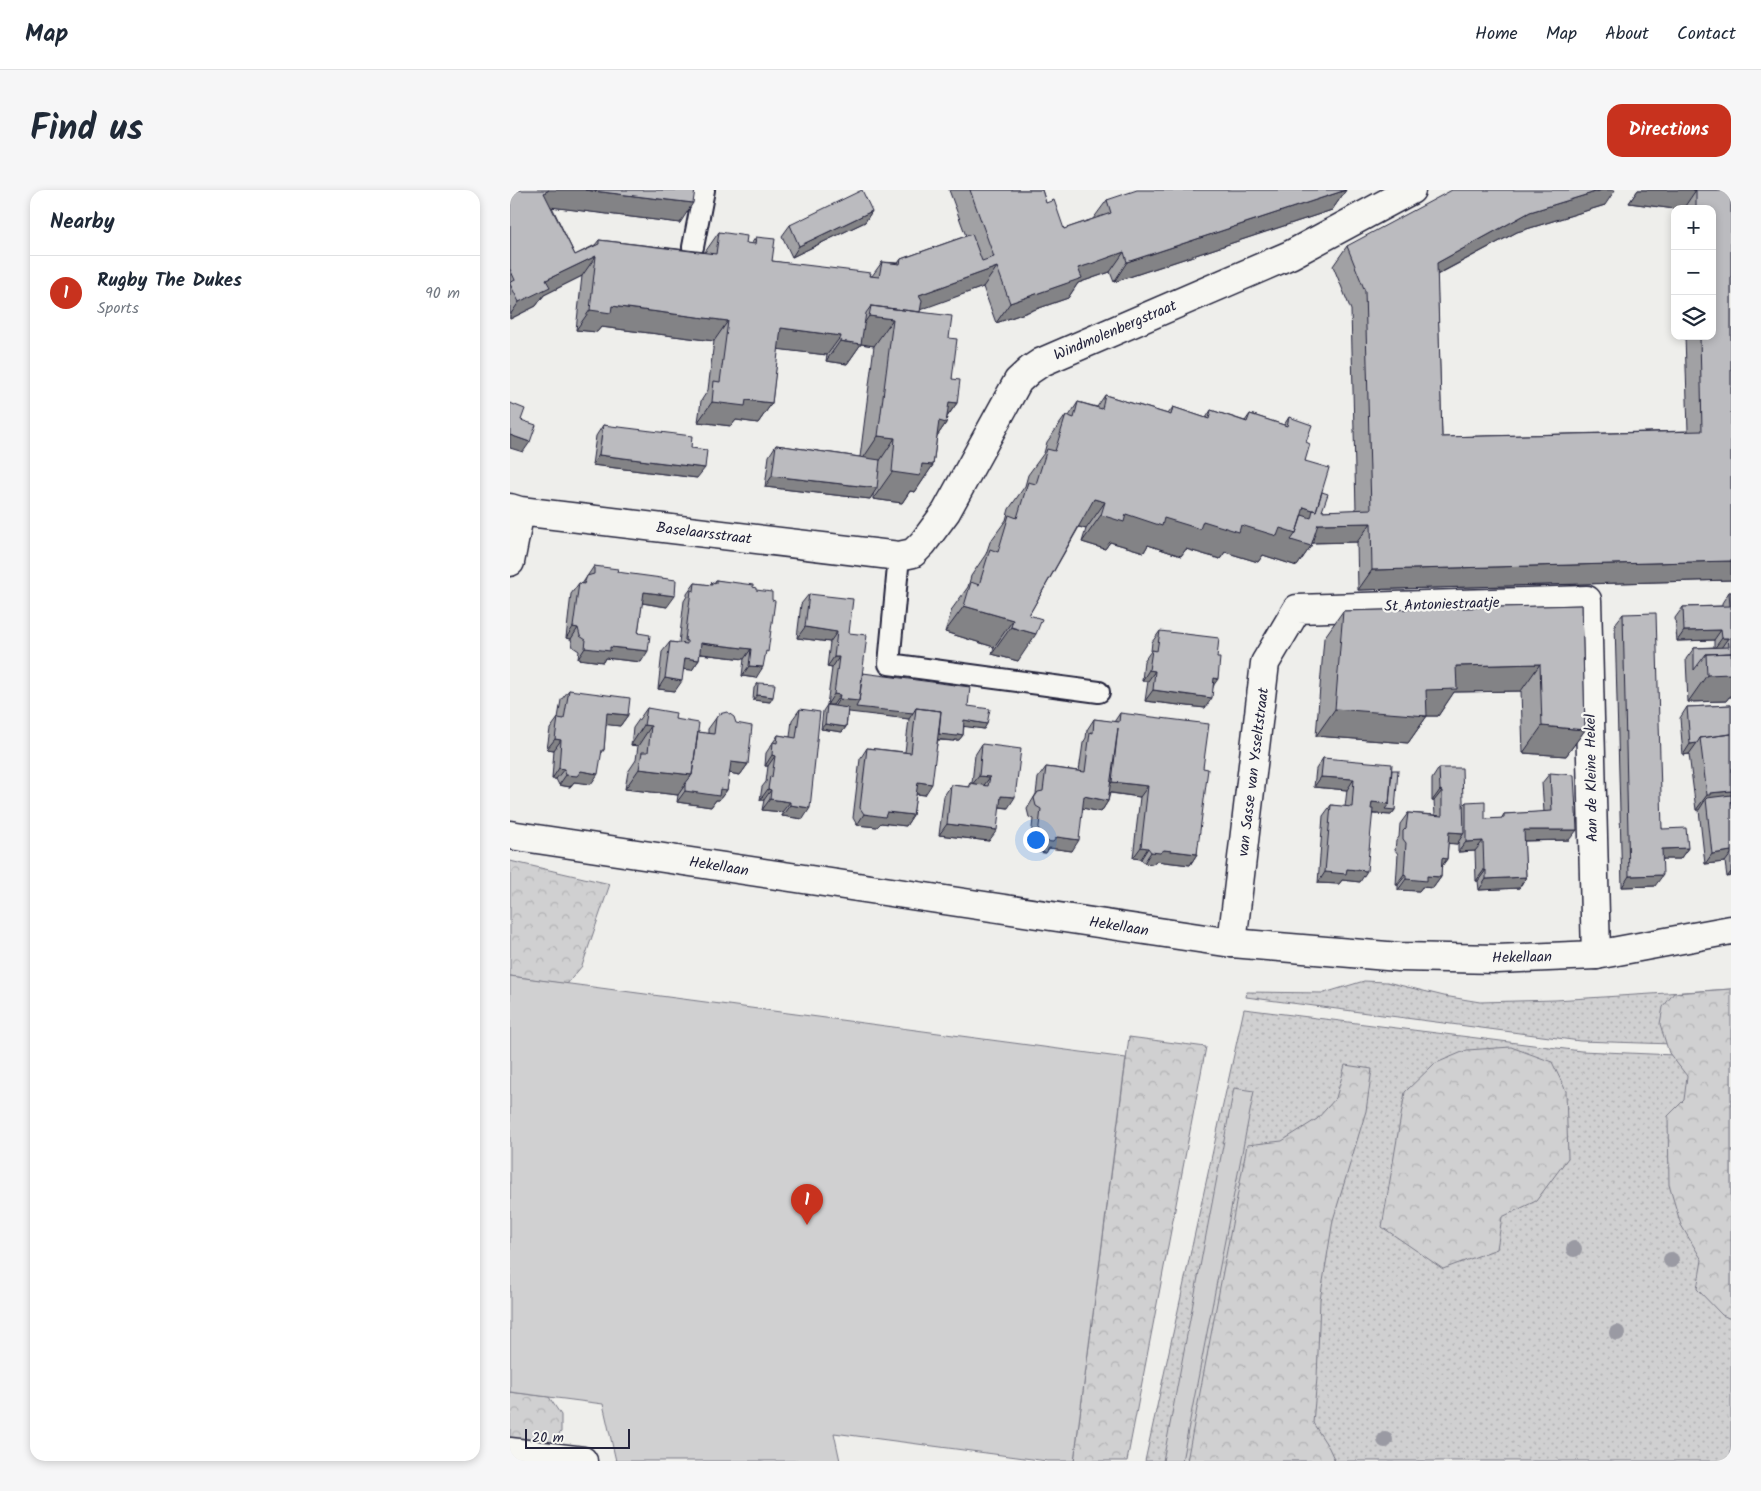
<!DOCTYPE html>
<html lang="en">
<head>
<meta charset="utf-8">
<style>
	:root { --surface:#fff; --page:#f6f6f7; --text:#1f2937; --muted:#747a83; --line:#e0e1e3; --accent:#c8321e }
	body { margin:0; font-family:Kalam,sans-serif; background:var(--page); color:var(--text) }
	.controls { position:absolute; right:15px; top:15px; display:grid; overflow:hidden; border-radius:10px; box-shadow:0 2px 8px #0003 }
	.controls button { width:45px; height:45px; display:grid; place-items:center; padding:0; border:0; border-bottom:1px solid var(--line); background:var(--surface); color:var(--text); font:25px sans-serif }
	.scale { position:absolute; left:15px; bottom:12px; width:105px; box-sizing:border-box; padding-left:5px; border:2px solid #22223b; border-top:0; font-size:14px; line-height:18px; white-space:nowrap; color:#22223b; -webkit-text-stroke:4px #f6f6f2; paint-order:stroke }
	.you { position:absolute; left:525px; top:649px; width:18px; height:18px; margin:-12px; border:4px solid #fff; border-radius:50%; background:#1a73e8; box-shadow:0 0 0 8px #1a73e833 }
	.badge { display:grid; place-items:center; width:32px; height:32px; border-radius:50%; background:var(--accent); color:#fff; font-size:16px; font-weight:700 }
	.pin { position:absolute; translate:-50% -41px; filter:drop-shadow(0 1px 2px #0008) }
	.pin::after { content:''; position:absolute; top:26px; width:18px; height:15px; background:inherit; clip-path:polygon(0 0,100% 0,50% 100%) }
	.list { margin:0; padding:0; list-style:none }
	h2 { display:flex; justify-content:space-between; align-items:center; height:65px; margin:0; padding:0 20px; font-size:21px }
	h2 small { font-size:16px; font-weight:400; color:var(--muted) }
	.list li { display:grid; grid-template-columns:32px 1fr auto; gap:15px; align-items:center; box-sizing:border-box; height:75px; padding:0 20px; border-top:1px solid var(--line) }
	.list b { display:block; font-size:19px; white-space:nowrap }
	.list p { margin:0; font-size:16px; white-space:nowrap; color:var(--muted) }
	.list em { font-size:16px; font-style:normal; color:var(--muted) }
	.icon { flex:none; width:28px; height:28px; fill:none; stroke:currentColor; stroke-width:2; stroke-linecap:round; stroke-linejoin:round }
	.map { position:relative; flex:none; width:1221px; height:1271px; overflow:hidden; border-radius:15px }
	header { display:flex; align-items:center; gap:30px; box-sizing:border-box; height:70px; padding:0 25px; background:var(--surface); border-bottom:1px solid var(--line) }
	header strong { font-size:24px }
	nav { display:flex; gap:28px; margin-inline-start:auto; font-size:18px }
	.intro { display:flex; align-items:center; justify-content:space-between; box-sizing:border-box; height:120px; padding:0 30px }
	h1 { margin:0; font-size:35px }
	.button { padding:12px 22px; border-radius:15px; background:var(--accent); color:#fff; font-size:18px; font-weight:700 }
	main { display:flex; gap:30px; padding:0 30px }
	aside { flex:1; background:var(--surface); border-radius:15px; box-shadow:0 2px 8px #0003 }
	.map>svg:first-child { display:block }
	.grass { fill:url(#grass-dots); stroke:#797986 }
	.forest { fill:url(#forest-crowns); stroke:#797986 }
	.park { fill:#d0d0d1; stroke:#797986 }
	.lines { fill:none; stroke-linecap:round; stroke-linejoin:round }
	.lane-casing { stroke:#22223b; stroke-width:24 }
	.street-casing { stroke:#22223b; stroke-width:31 }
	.secondary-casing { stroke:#22223b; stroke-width:31 }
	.lane { stroke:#f6f6f2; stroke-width:20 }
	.street { stroke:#f6f6f2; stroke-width:28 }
	.secondary { stroke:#f6f6f2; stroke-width:28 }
	.tree { fill:#9a9aa3 }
	.wall { fill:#a1a1a4; stroke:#22223b }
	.shaded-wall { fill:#838386; stroke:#22223b }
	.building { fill:#bbbbbf; stroke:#22223b }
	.labels { text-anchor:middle; stroke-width:4.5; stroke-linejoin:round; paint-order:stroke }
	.street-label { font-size:15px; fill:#22223b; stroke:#f6f6f2 }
</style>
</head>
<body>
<header>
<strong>Map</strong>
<nav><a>Home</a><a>Map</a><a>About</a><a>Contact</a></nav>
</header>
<div class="intro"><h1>Find us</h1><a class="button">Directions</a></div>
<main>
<aside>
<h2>Nearby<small></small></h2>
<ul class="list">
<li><span class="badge">1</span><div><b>Rugby The Dukes</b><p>Sports</p></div><em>90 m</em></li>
</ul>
</aside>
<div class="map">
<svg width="1221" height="1271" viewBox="0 0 1221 1271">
	<defs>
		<pattern id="grass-dots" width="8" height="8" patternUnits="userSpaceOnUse" patternTransform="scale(1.25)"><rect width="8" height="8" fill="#d0d0d1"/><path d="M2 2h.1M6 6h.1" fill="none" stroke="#b2b2b4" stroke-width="1.8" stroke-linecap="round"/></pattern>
		<pattern id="forest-crowns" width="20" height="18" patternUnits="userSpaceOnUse" patternTransform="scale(1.25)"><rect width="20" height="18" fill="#d0d0d1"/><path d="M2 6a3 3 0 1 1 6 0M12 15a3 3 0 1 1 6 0" fill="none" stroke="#b2b2b4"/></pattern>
	</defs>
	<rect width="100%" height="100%" fill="#eeeeeb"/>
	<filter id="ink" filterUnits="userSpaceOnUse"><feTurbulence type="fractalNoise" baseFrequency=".02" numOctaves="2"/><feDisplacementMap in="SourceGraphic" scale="10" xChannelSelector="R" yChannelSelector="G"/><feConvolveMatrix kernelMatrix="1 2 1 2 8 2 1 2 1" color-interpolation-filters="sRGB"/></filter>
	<g filter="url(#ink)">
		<path class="grass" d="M854 791 877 792 934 806 970 812 1045 810 1221 799 1163 854 1070 851 736 807 737 802 814 803Z
			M734 819 1071 861 1164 865 1221 866V1271H635Z"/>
		<path class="forest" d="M0 671 100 694 72 776 57 794 0 786Z
			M1221 799V1129L1212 1125 1187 1099 1192 1070 1171 1035 1159 995 1158 926 1174 910 1177 886 1159 863 1150 834 1153 817 1164 803Z
			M619 847 696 857 617 1271H564Z
			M1001 857 1042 872 1056 901 1058 968 1026 1011 992 1027 987 1059 933 1079 872 1037 895 902 924 874 957 860Z
			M835 875 862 879 856 921 823 1030 810 1110 807 1188 803 1233 819 1258 825 1271H677L737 955 772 951 807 929 826 908Z
			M0 1202 39 1207 51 1225V1242L36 1258 0 1253Z"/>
		<path class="park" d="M0 786 616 868 564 1271H537L324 1243 330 1271H106L93 1214 0 1202Z
			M724 898 744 901 672 1271H653Z"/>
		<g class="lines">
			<defs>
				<path id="lane" d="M183 57 194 0
					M389 366 379 474 589 502"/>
				<path id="street" d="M0 318 10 321 389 366 403 363 413 353 436 322 508 191 520 180 532 172 780 65 901 0
					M0 372 10 321
					M722 753 755 473 787 419 1077 410 1086 765
					M0 1262 73 1271"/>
				<path id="secondary" d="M0 645 722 753 889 767 987 769 1086 765 1221 740"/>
			</defs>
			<use href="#lane" class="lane-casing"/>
			<use href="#street" class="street-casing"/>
			<use href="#secondary" class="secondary-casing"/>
			<use href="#lane" class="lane"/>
			<use href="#street" class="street"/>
			<use href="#secondary" class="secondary"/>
		</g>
		<g class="tree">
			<circle cx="1064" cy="1059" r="8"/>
			<circle cx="1161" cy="1070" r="8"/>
			<circle cx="1107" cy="1143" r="8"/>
			<circle cx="875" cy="1250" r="8"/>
		</g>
		<path class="wall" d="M0 0 170 33 42 17 65 65 85 55 89 50 195 62 209 42 236 53 241 54 246 47 262 71 362 86 372 72 388 73 391 69 456 46 439 0H532L536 13 554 39 583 29 597 10 836 0 822 20 604 92 600 82 568 93 558 108 486 133 473 97 410 119V122L439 148 442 189 447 213 437 227 436 233 427 246 423 275 405 302 400 301 392 313 363 309V303L360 309 255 297 259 266 266 255 350 267 364 156 351 154 337 174 316 171 317 165 268 159 262 213 248 233 226 230 221 236 188 232 191 211 198 200 204 151 91 137 87 142 66 140 72 86 34 105 26 116 0 129Z
			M1128 0H1221V390L848 400 847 352 802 353 801 356 787 376 753 365 748 372 715 362 710 369 676 359 671 366 638 355 634 362 600 352 595 359 572 352 576 339 569 337 519 425 508 471 482 464 484 457 435 442 442 419 458 397 461 386 476 364 480 352 496 330 499 319 515 296 518 285 534 263 537 252 556 225 559 226 568 212 587 217 595 205 658 224 663 217 696 228 701 220 735 231 740 224 774 235 779 227 796 252 795 271 812 302V321L846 320 841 120 823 76 837 56 1095 15 1007 42 927 85 932 247 1178 241 1175 146H1202V19H1165L1119 13Z
			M362 21 355 32 282 67 272 46 280 35Z
			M93 235 181 258 187 288 82 275 86 246Z
			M84 376 107 382 157 417 132 413 128 443 131 472 95 468 93 472 68 469 69 461 63 457 61 449 56 448 61 404 69 393 72 394Z
			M206 390 243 397 246 400 255 466 246 488 232 486 234 469 190 464 189 470 182 480 174 479 165 501 148 499 152 462 160 452 169 453 174 411 177 406V404L185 393 200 395 202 392 204 393Z
			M1219 402H1221V507H1219L1216 511 1178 512 1176 469 1184 458 1204 457V450L1167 451 1165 428 1173 417 1212 416V413Z
			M299 404 339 443 353 483 458 516 474 539 454 536 453 545 449 550H445L444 551 428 550 415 605 406 604 403 625 396 636 371 633 367 637 347 635 343 628 350 569 357 558 395 562 399 529 338 521 336 537 332 542 311 539 313 521 317 515 323 516V515H317L322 478 317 477 320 452 287 448 291 414Z
			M1072 415 1075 540 1056 566 1013 563 1011 501 944 502 928 526H917L898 553 806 546 814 448 833 421Z
			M1113 424 1152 639 1178 658 1170 669H1153L1145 696 1112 697 1105 434Z
			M650 441 704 495 695 518 635 511 638 491H632L634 471 641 461 642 452Z
			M248 493 260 512 243 510 244 498Z
			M59 500 118 525 110 536 96 534 94 560 91 564 81 594 64 592 60 597 49 595 46 589H42L44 560 37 559 40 539 48 528 51 510Z
			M1221 515V686L1217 687 1215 672 1195 674 1189 620H1186L1179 564 1173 565 1170 528 1177 517Z
			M137 518 165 529 188 542 198 544V539L209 524 238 574 230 585 219 583 217 600 209 610H206L201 617 167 612 168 605 115 599 118 582 126 570 128 556 121 555 123 538Z
			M290 519 293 629 272 626V622L252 620 254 610H250L252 597 256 592 258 576H255L256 563 268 545 280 547 282 530Z
			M610 523 693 578 687 664 680 675 646 671 642 674 634 673 631 669 623 668 630 607 600 603 598 611 591 622 573 618 562 661 539 658 536 663 526 662 524 656H520L523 629 519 627 517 619 526 604 528 588 536 577 569 581 573 553 576 548 577 540 584 529 604 532Z
			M472 554 498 618 489 617 479 651 429 645 434 606 441 595 458 597 460 593H462L465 565Z
			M813 568 882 580 885 620 881 625 862 624 850 692 832 690 829 694 808 693 813 626 821 615 835 617 837 600 804 597 806 579Z
			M929 578 953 615 956 612 975 629H991L994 624 1034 622 1032 593 1040 583 1059 650 1014 651 1016 687 1009 698 969 700 968 691H966L965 661 948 662V652L947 654 938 653 937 669 931 677V687L923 698 912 697 909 701 888 700V695H886L888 664 885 660 886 651 889 647 890 634 898 623 925 625 924 611H922V589Z"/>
		<path class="shaded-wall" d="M39 0H75L183 13 170 33 32 16 34 3Z
			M836 0 822 20 604 92 617 72Z
			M1092 0H1105L1095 15 1007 42 913 92 927 73 1020 22Z
			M1128 0H1186L1173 19H1165L1119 13Z
			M362 21 355 32 282 67 289 56Z
			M614 62 600 82 568 93 558 108 486 133 500 113 557 93 568 78Z
			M86 66 72 86 34 105 26 116 0 129V125L9 112 36 90Z
			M487 77 473 97 396 125 409 105Z
			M102 116 218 131 204 151 91 137 87 142 66 140 80 120Z
			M359 126 383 129 364 156 351 154 337 174 316 171 330 151 341 153Z
			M271 138 331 146 317 165 257 158Z
			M236 210 262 213 248 233 226 230 221 236 188 232 202 212Z
			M439 212 447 213 433 232 436 233 418 259 410 258Z
			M0 245 20 252 13 262 0 258Z
			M368 246 385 248 367 275 350 273Z
			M89 265 195 278 187 288 82 275Z
			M412 274 423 275 405 302 400 301 392 313 363 309 382 282Z
			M262 286 367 298 360 309 255 297Z
			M584 309 595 312 576 339 566 336Z
			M794 317 806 321 801 356 787 376 753 365 748 372 715 362 710 369 676 359 671 366 638 355 634 362 600 352 595 359 572 352 591 325 616 324 770 338Z
			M861 333 847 352 794 353 808 334Z
			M1221 371V390L848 400 862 380Z
			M134 402 165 406 157 417 126 412Z
			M454 416 503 430 484 457 435 442Z
			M63 437 68 438 61 449 56 448Z
			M295 437 327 442 320 452 287 448Z
			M501 437 526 444 508 471 482 464Z
			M1211 440 1204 450 1167 451 1174 441Z
			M1212 448H1218L1211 458 1204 459Z
			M191 453 241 459 234 469 183 463Z
			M100 457 138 461 131 472 95 468 93 472 68 469 75 458Z
			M324 467H329L322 478 317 477Z
			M175 468 189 470 182 480 168 479Z
			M1030 474 1011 501 944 502 928 526H913H917L898 553 806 546 825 519 916 500 946 476Z
			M239 476 253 477 246 488 232 486Z
			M1221 478V507H1219L1216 511 1178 512 1197 485Z
			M639 480 645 481 638 491H632Z
			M155 488 172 491 165 501 148 499Z
			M704 488 708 489 701 499Z
			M643 500 702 508 695 518 635 511Z
			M324 504 330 505 323 515H317Z
			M247 505 263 507 260 512 243 510Z
			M329 509 349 511 403 523 399 529 322 520Z
			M97 523 118 525 110 536 90 534Z
			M454 530 477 534 474 539 451 536Z
			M315 534 336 537 332 542 311 539Z
			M134 535 141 536 128 556 121 555Z
			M1032 536 1075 540 1056 566 1013 563Z
			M426 544H448L453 545 449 550H445L444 551 422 549Z
			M45 549 51 550 44 560 37 559Z
			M1187 553 1179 564 1173 565 1180 554Z
			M262 565 265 566 258 576H255Z
			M221 572 238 574 230 585 213 582Z
			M49 578 54 579 46 589H42Z
			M129 579 182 585 168 605 115 599Z
			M71 581 88 584 81 594 64 592 60 597 49 595 56 585Z
			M469 586 480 587 472 598 461 596Z
			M811 587 844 589 837 600 804 597Z
			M408 592 422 594 415 605 400 603Z
			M602 592 638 596 630 607 595 602Z
			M210 599 217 600 209 610H206L201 617 167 612 175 601Z
			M258 599 261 600 254 610H250Z
			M930 600 932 601 924 611H922Z
			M1221 601V615L1196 609 1189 620H1186L1197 605 1200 603Z
			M491 606 505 607 498 618 483 616Z
			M574 606 598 611 591 622 567 617Z
			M260 609 280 612 272 622 252 620Z
			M862 612 879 614 885 620 881 625 854 623Z
			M280 615 300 618 293 629 272 626Z
			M377 622 403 625 396 636 371 633 367 637 347 635 354 624Z
			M437 634 487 640 479 651 429 645Z
			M1014 640H1067L1059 650 1006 651Z
			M939 642 954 643 947 654 931 653Z
			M528 645 531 646 524 656H520Z
			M547 647 569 650 562 661 539 658 536 663 526 662 533 651Z
			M973 651 965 661 948 662 956 652Z
			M631 657 638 658 631 669 623 668Z
			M1178 658 1170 669H1145L1152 659Z
			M654 660 687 664 680 675 646 671 642 674 634 673 641 662Z
			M1221 661V664L1215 672 1195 674 1202 664Z
			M932 668 937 669 930 679Z
			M837 679 857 681 850 692 832 690 829 694 808 693 815 682Z
			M974 680H976L968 691H966Z
			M1221 682V686L1217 687Z
			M894 684 896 685 888 695H886Z
			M1153 685 1145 696 1112 697 1119 686Z
			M917 686 931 687 923 698 912 697 909 701 888 700 896 689Z
			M1016 687 1009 698 969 700 976 689Z"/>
		<path class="building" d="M0 0H39L34 3 65 65 89 54V50L206 64 209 42 237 46 236 53 245 54 246 47 265 49 262 71 361 83 360 86 369 87 372 72 390 74 391 69 462 44 472 71 484 67 460 0H532L536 13 544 10 554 39 601 23 597 10 627 0H836L617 72 614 62 581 74 568 78 572 88 500 113 487 77 409 105 412 110 410 122 361 116 356 123 351 154 330 151 331 146 271 138 262 213 236 210 235 216 202 212 204 191 210 192 218 131 102 116 101 123 80 120 86 66 36 90 40 97 9 112 0 94V93L5 90 0 79Z
			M75 0H185L183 13Z
			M352 0 362 21 289 56 280 35Z
			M942 0H1092L1020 22 927 73 932 247 1192 241 1190 146H1202V19H1186V0H1183H1221V371L862 380 861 333 808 334 801 356 781 350 786 343 792 325 801 328 803 320 806 321 812 302 818 304 812 321 861 319 855 101 837 56Z
			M361 116 442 126 439 148 447 149 442 189 450 190 447 213 439 212 436 233 429 231 423 275 412 274 410 286 382 282 385 248 368 246 383 129 359 126Z
			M595 205 661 225 663 217 699 229 701 220 737 232 740 224 777 236 779 227 802 235 796 252 800 254 795 271 819 278 806 321 794 317 786 343 770 338 767 346 731 335 729 342 693 331 690 339 654 328 652 336 616 324 614 332 591 325 595 312 584 309 519 425 532 429 526 444 501 437 503 430 454 416 461 392 469 395 480 359 488 362 499 325 507 328 518 292 526 294 537 259 545 261 556 225 564 228 568 212 592 219Z
			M0 213 15 219 11 230 26 235 20 252 0 245Z
			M93 235 182 246 181 258 197 260 195 278 89 265Z
			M266 255 370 270 367 298 262 286Z
			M84 376 108 379 107 382 166 390 165 406 134 402 128 443 140 445 138 461 100 457V461L75 458 76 450 70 446 68 438 63 437 69 393 74 394 77 386 84 384Z
			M206 390 243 395V397L246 398V400L262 402V410L265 411 258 462 256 461 253 477 239 476 241 459 191 453 189 470 175 468 172 491 155 488 160 452 177 454V451L175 450 181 400 184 401 185 393 202 395V392L206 393Z
			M1219 402H1221V463L1196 464 1184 480V458L1219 457 1218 448H1212L1211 440 1174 441 1173 417 1220 416Z
			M299 404 343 409 339 443 357 445 349 511 329 509 330 505 324 504 329 467H324L327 442 295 437Z
			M1072 415 1075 540 1032 536 1030 474 946 476 947 499 916 500 917 526 825 519 833 421Z
			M1146 423 1152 639 1176 638 1178 658 1152 659 1153 685 1119 686 1113 424Z
			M650 441 709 448 707 468H710L708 489 704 488 702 508 643 500 645 481 639 480 642 460 647 461Z
			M1221 463V484L1197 485 1196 464Z
			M353 483 460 497 458 516 480 519 477 534 454 530 453 545 448 544 447 546 429 544 431 521 406 518 403 523 346 517 349 511Z
			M248 493 265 494 263 507 247 505Z
			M59 500 120 508 118 525 97 523 94 560H92L88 584 71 581 67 586 56 585 54 579 49 578 51 550 45 549 48 528 54 529Z
			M317 515 338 518 336 537 315 534Z
			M1221 515V544L1190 548 1187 553 1180 554 1177 517Z
			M137 518 166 523 165 529 189 533 182 585 129 579 132 562H138L141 536 134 535Z
			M406 518 431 521 422 594 408 592 403 625 377 622 375 627 354 624 350 618 357 558 401 563Z
			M290 519 310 522 300 618 280 615V612L260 609 261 600 258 599 260 586 262 587 265 566 262 565 263 552 267 553 268 545 286 548Z
			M217 522 224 527 226 533 242 536 238 574 221 572 217 600 210 599 209 606 175 601V594L182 585 188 542 204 544 206 528 209 524Z
			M610 523 699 534 693 578 698 579 687 664 654 660 650 663 641 662 638 658 631 657 638 596 602 592 608 538 598 611 574 606 569 650 547 647 543 652 533 651 531 646 528 645 531 619 526 616 524 608 528 602 533 601 536 577 575 582 580 542 583 543 584 529 609 532Z
			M1221 544V601L1200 603V605H1197L1190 548Z
			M472 554 511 559 505 607 491 606 487 640 437 634 441 595 460 597V593L478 596 480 587 469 586Z
			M813 568 882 574 879 614 862 612 861 619H863L857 681 837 679 836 684 815 682 821 615 842 617 844 589 811 587Z
			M929 578H952L954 643 939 642 937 669 932 668 931 687 917 686V691L896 689V685L894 684 896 653 893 649V641L896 638 898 623 932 626V601L930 600Z
			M882 580H888L885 620 875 619 879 614Z
			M1040 583 1064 585 1067 640H1014L1016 687 976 689V680H974L973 651 956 652V612L975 611V629L994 628V624L1042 621Z
			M1221 605V661L1202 664 1196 609 1197 608Z"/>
	</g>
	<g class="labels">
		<g class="street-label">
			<text transform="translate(605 140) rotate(-23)" y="5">Windmolenbergstraat</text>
			<text transform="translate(194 343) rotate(7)" y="5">Baselaarsstraat</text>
			<text transform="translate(932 414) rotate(-2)" y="5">St Antoniestraatje</text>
			<text transform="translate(743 582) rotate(-83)" y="5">van Sasse van Ysseltstraat</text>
			<text transform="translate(1081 588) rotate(-91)" y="5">Aan de Kleine Hekel</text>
			<text transform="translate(209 676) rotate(9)" y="5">Hekellaan</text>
			<text transform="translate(609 736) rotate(9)" y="5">Hekellaan</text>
			<text transform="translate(1012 767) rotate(-1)" y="5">Hekellaan</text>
		</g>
	</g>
</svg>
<div class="controls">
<button>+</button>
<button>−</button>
<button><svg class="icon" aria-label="layers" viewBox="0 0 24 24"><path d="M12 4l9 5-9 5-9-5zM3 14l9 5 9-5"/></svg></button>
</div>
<div class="scale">20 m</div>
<div class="you"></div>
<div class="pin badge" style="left:297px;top:1035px">1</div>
</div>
</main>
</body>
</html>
